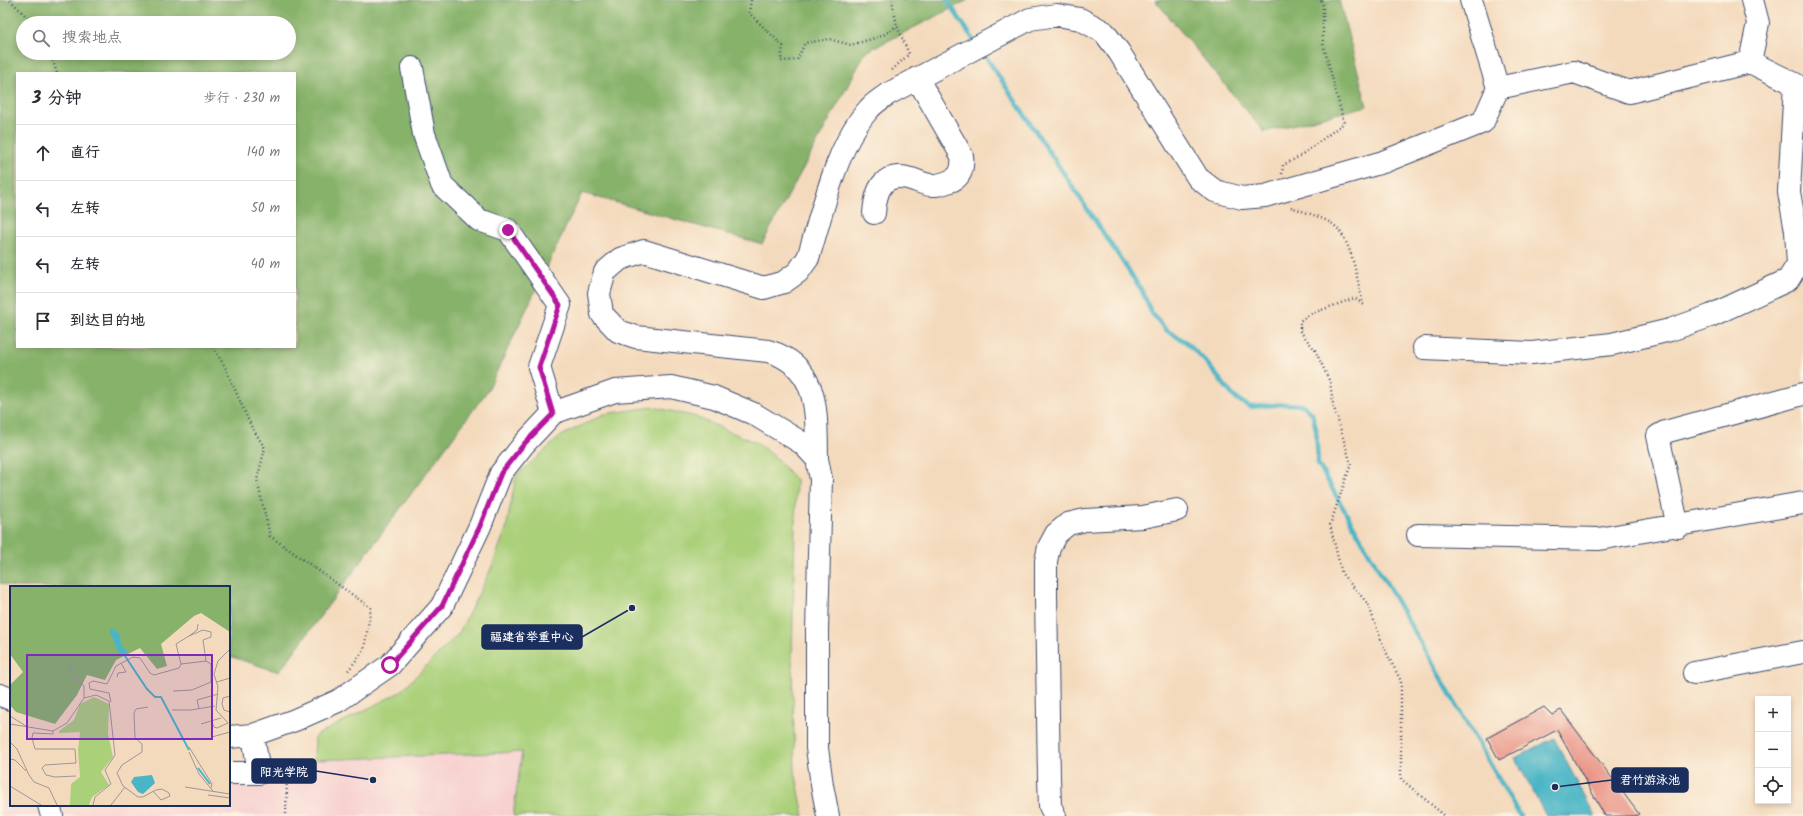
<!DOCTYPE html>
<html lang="zh">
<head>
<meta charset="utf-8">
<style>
	:root { --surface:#fff; --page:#f7f7f7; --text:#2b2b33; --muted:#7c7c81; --line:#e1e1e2 }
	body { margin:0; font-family:Kalam,"LXGW WenKai TC",sans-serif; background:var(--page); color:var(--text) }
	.controls { position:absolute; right:12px; bottom:12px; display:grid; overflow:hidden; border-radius:0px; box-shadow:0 2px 6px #0003 }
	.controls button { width:36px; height:36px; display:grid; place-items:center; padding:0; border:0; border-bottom:1px solid var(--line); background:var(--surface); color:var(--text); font:20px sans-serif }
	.stop { position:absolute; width:12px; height:12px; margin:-9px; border:3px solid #b5179e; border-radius:50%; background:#fff }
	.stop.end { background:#b5179e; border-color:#fff; box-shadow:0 1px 4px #0008 }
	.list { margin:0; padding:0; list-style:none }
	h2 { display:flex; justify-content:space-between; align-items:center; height:52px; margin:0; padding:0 16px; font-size:17px }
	h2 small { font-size:13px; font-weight:400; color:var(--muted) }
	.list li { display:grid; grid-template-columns:26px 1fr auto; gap:12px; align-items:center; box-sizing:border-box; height:56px; padding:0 16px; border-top:1px solid var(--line) }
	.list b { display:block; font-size:15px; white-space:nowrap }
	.list em { font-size:13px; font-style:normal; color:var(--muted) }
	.icon { flex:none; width:22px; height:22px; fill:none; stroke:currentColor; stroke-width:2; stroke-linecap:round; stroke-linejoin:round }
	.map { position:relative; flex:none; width:1803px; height:816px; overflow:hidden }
	.search { position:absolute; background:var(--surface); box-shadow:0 2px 6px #0003; left:16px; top:16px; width:280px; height:44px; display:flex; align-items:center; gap:10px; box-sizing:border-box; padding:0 14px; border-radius:22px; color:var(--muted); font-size:15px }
	.panel { position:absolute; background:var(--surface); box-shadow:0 2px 6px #0003; left:16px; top:72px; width:280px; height:276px; border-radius:0px }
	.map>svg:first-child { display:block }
	.built { fill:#f7d0cf }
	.green { fill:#aad07a; stroke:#62806c }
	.forest { fill:#87b26a; stroke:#517064; fill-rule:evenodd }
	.water { fill:#4ab5c6; stroke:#327292 }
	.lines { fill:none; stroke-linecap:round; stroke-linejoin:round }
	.stream { stroke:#4ab5c6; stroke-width:4.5 }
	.building { fill:#e99385 }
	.minor-casing { stroke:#3c496c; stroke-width:24 }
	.path { stroke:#3c496c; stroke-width:2.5; stroke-dasharray:1 3; stroke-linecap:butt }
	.minor { stroke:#fff; stroke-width:22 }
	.route { stroke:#b5179e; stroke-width:5 }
	.inset-river { fill:none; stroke:#4ab5c6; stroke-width:2 }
	.inset-road { fill:none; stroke:#9d9697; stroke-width:1 }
	.view { fill:#7b2cbf; fill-opacity:0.15; stroke:#7b2cbf; stroke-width:2 }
	.inset-edge { fill:none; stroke:#1b2f5e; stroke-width:2 }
	.leader { fill:none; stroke:#1b2f5e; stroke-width:1.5 }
	.callout-dot { fill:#1b2f5e; stroke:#fcf5e5; stroke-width:1.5 }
	.callout { fill:#1b2f5e; stroke:#1b2f5e; stroke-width:1.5 }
	.callout-label { font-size:12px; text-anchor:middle; font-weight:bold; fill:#fff }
</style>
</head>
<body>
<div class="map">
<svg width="1803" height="816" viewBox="0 0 1803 816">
	<rect width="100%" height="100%" fill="#fcf5e5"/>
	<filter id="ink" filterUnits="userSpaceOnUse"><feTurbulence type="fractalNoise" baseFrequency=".025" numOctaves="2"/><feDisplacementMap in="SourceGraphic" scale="8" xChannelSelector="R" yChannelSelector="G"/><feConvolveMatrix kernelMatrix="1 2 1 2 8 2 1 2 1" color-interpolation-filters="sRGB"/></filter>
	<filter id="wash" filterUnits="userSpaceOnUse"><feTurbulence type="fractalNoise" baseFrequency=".012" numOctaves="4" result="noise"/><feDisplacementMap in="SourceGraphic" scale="16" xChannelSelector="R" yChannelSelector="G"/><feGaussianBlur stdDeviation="0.9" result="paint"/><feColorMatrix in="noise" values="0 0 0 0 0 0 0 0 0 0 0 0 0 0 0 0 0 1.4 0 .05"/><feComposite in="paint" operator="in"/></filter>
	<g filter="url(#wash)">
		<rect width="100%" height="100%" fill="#f4dabd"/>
		<path class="built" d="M522 752 513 816H0V800L11 802V805H229V761L314 760Z"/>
		<path class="green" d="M653 407 693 416 757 443 775 457 796 480 792 661 795 771 804 816H513L522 752 314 760 315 736 400 692 459 633 490 571 506 529 516 476 561 436 604 414Z"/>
		<path class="forest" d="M0 0H968L866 52 762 244 582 193 488 390 279 672 229 656V587H13L0 583ZM23 23H289V53H23ZM17 73H295V347H17Z
			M1155 0H1339L1367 106 1264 132Z"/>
		<path class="water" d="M1554 738 1595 816H1546L1515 758Z"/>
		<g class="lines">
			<path class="stream" d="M947 0 975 42
				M982 51 1142 291 1151 312 1166 330 1186 342 1205 361 1234 397 1250 407 1286 404 1303 405 1312 413 1316 429 1318 464 1520 816"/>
		</g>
		<g id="blocks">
			<path class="building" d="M1544 707 1552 715 1561 710 1639 814 1635 816H1605L1557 730 1499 760 1487 738Z"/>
		</g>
	</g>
	<g filter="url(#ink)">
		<use href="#blocks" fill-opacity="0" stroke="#3c496c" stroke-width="1"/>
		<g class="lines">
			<defs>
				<path id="minor" d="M412 68 424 134 442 185 479 220 508 230 560 305 539 367 553 413
					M1498 88 1574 72 1629 92 1750 62
					M874 213C876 189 883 171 911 179 919 181 926 186 935 185 941 185 947 182 953 180 962 175 963 165 962 156L917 78
					M1424 348 1532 353 1612 344 1670 330 1710 316 1788 280 1798 264 1796 231 1789 192 1795 84 1750 62 1758 23 1752 0
					M817 459C816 415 821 366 768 351L636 337 618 331 602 314 599 293 605 272 620 259 644 251 764 288 784 282 798 272 808 258C823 211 836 145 869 109 874 103 882 98 888 94L1030 19 1057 15 1080 19 1104 32 1119 52 1198 178 1215 191 1242 198 1265 196 1383 162 1483 122 1498 88 1471 0
					M1678 527 1658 436 1665 432 1803 394
					M1418 535 1599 539 1803 503
					M1694 673 1803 652
					M0 695 11 699
					M229 737 253 735 295 720 338 701 390 665 442 606 480 526 501 473 524 444 553 413 615 391 671 387 714 397 754 414 802 443 817 459 821 479 817 630V748L822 785 828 816
					M229 773H259L253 735
					M49 805 52 816
					M1055 816 1050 806 1049 778 1046 595V561L1049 547 1056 534 1068 524 1085 520 1143 517 1177 510"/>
			</defs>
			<use href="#minor" class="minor-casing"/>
			<path class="path" d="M10 0 33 23
				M751 0 749 13 783 46 781 61 797 60 805 43 829 39 851 45 882 36 897 26
				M50 53 57 73
				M892 70 909 54 897 26 892 0
				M1282 174 1283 165 1299 157 1344 123 1323 43V5L1321 0
				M1291 207C1304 212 1319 216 1331 223 1352 236 1357 281 1363 304L1355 298 1310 314 1300 321V331L1315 350 1330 382 1333 404 1351 464 1330 525 1342 574 1368 604 1384 648 1401 681V779L1445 816
				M213 347 224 365 251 426 265 448 257 480 270 536 371 608 364 650 347 672
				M275 773H287L286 816"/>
			<use href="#minor" class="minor"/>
		</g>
	</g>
	<g class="lines" filter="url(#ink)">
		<path class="route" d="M390 665 442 606 480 526 501 473 524 444 553 414 539 367 560 305 508 230"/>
	</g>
	<g transform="translate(10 586)">
		<rect width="220" height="220" fill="#f4dabd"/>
		<path d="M84 111 99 118 98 148 103 171 91 186 99 199 82 211 79 219H60L61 198 70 191 68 164 70 146 49 147V145L64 134 70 118Z" fill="#aad07a"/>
		<path d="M0 1H220V46L191 27 184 30 151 58 157 80 147 83 130 62 106 74 95 94 77 89 67 109 45 138 6 126 0 119V99L13 86 0 68Z" fill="#87b26a"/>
		<path d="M102 42 110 49 111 59 118 66 110 70 99 44ZM142 189 145 197 133 208 128 206 121 196 124 191Z" fill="#4ab5c6"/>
		<path class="inset-river" d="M113 67 137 103 145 111H151L179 164M188 182 200 198"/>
		<path class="inset-road" d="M59 76 62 88 74 100V112M171 78 166 58 179 50M107 91 108 87 116 86 111 77M207 96 220 92M163 105 182 104 201 96V78L196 75 193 54 201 51V46L193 44 179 50 187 44 188 38M220 110 213 112 212 118 214 124 220 126M101 116 99 107 80 103 79 97 83 95 97 98 106 80 123 71 130 72 140 87 144 89 169 82 171 78 196 75M138 121 126 123 124 127 125 152 132 158V166L112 179 107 187 113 200 128 211H133L142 206 146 204 152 203 159 207 160 210 151 214 143 205M189 123 187 114 208 108M162 124H181L205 120M0 130 16 140M202 136 204 141 207 142 218 137M218 137 206 124 208 101 204 88 208 75 220 63M0 138 43 145 57 137 74 112 86 109 99 115 105 169 95 184 101 198 85 211 83 219M191 138 211 132M43 145V148L23 147 22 152 25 163H65L66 177 35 179 32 182 36 189 45 191 66 190M202 151 220 146M0 156 7 163 19 189 24 196 39 202 47 219M179 161 202 198 201 202M179 166 189 188 203 205M0 173 5 174 16 185M0 200 31 219M175 201 220 208M198 209 220 212M101 219 115 201"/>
		<path class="view" d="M17 69H202V153H17Z"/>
		<rect width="220" height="220" class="inset-edge"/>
	</g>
	<path class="leader" d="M632 608L582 637M373 780L316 771M1555 787L1612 780"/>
	<g class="callout-dot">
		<circle cx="632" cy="608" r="4"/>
		<circle cx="373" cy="780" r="4"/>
		<circle cx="1555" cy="787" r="4"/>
	</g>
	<g class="callout">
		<rect x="482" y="625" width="100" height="24" rx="4"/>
		<rect x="252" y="759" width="64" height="24" rx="4"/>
		<rect x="1612" y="768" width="76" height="24" rx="4"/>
	</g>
	<g class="callout-label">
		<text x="532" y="641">福建省举重中心</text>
		<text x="284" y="776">阳光学院</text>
		<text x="1650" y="784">君竹游泳池</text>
	</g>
</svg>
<div class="controls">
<button>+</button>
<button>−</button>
<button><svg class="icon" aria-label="locate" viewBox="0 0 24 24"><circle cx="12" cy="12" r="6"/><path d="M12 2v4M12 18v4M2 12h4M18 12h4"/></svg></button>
</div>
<div class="stop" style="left:390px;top:665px"></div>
<div class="stop end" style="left:508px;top:230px"></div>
<div class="search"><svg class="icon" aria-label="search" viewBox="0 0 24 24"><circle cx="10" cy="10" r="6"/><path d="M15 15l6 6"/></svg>搜索地点</div>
<section class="panel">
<h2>3 分钟<small>步行 · 230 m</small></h2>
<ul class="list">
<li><svg class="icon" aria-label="ahead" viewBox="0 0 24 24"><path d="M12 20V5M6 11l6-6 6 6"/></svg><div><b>直行</b></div><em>140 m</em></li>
<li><svg class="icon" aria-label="left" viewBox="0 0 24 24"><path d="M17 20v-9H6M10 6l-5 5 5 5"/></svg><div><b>左转</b></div><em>50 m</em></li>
<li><svg class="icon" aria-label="left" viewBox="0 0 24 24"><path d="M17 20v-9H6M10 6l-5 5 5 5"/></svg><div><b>左转</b></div><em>40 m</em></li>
<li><svg class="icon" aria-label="arrive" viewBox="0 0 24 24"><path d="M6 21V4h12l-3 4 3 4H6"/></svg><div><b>到达目的地</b></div></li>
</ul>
</section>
</div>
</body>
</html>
